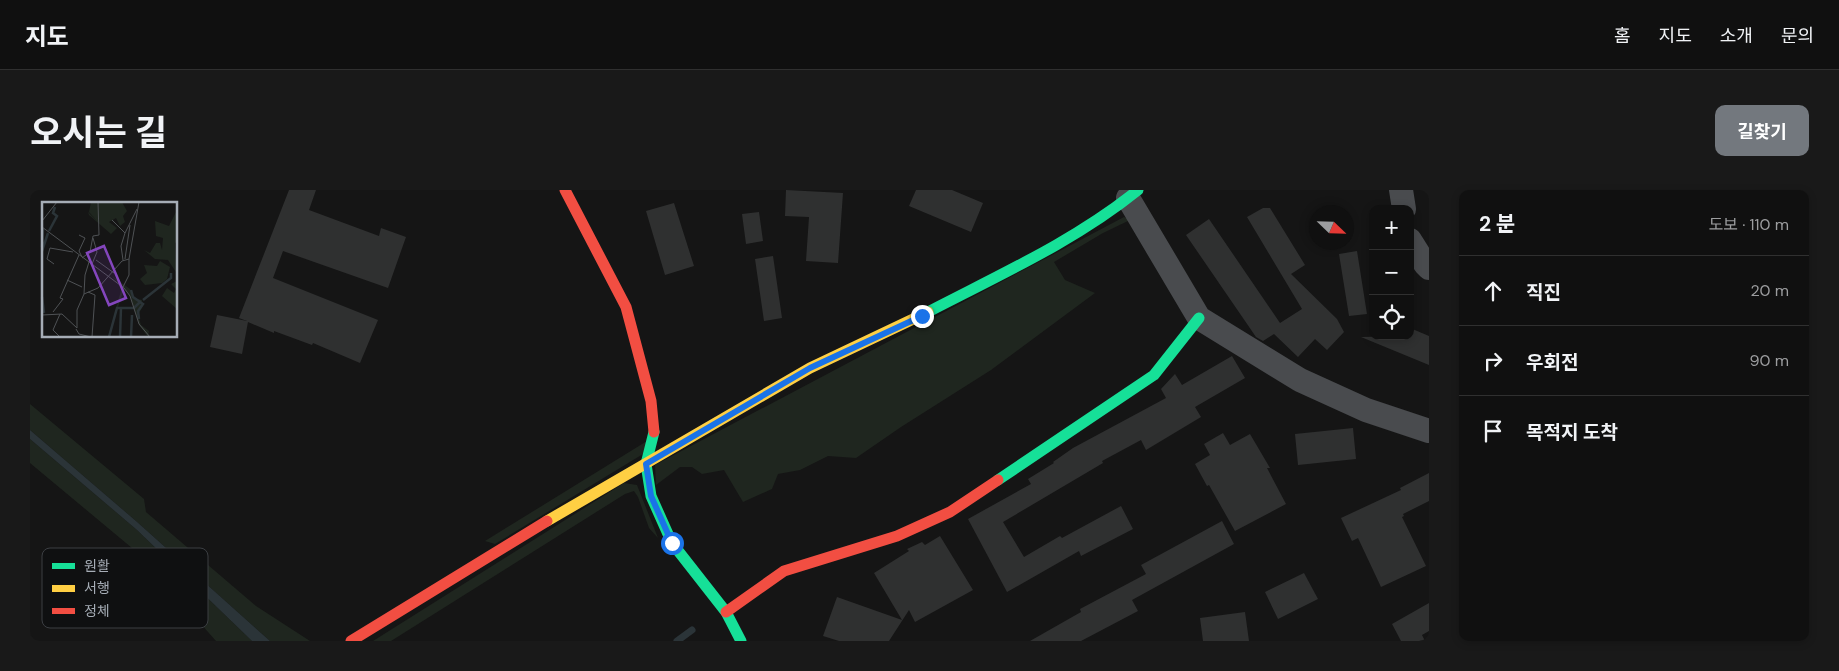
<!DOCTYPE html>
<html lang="ko">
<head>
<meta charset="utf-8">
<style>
	:root { --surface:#101010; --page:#191919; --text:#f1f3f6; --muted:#9c9d9f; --line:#303030; --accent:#73787e }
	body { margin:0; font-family:"DM Sans","Noto Sans KR",sans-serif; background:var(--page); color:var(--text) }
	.controls { position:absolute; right:15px; top:15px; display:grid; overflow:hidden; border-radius:10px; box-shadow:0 2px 8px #0003 }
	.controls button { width:45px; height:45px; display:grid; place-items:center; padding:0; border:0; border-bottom:1px solid var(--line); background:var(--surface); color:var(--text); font:25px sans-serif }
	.compass { position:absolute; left:1279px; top:15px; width:45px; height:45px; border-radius:50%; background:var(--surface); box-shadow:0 2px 8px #0003; rotate:113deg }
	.stop { position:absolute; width:15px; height:15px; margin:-11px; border:4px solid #1a73e8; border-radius:50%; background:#fff }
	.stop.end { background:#1a73e8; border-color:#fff; box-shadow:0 1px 5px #0008 }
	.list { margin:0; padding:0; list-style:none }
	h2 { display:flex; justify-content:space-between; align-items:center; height:65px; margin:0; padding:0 20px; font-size:21px }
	h2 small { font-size:16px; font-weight:400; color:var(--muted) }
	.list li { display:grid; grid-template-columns:32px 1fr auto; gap:15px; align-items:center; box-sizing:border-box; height:70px; padding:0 20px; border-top:1px solid var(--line) }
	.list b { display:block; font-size:19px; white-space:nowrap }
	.list em { font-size:16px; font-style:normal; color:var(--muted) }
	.icon { flex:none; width:28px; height:28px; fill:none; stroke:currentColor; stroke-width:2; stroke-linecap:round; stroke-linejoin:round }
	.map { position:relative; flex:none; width:1399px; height:451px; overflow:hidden; border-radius:10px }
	header { display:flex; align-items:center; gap:30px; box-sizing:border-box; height:70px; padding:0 25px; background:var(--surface); border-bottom:1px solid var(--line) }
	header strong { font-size:24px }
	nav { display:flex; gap:28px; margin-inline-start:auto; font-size:18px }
	.intro { display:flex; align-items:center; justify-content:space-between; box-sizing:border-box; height:120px; padding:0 30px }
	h1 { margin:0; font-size:35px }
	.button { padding:12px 22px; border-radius:10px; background:var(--accent); color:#fff; font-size:18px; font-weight:700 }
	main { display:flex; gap:30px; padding:0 30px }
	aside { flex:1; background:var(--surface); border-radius:10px; box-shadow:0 2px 8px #0003 }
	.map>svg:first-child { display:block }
	.green { fill:#1f261f }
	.water { fill:#2b3438 }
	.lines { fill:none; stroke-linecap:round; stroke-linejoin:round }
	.stream { stroke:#2b3438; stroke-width:7 }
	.building { fill:#2f3030 }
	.street { stroke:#494b4e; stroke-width:24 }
	.fast { stroke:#16e098; stroke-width:11 }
	.slow { stroke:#ffcf43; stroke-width:11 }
	.jam { stroke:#f24e42; stroke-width:11 }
	.route { stroke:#1a73e8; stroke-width:6 }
	.inset-river { fill:none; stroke:#2b3438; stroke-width:2.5 }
	.inset-road { fill:none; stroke:#4f5255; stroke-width:1 }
	.view { fill:#8446bd; fill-opacity:0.15; stroke:#8446bd; stroke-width:2.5 }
	.inset-edge { fill:none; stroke:#a6adb6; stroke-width:2.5 }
	.key { fill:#0f1011; stroke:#3c3f43; stroke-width:1 }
	.key-label { font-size:14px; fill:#a6adb6 }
</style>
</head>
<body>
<header>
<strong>지도</strong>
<nav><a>홈</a><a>지도</a><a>소개</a><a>문의</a></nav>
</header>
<div class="intro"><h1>오시는 길</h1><a class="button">길찾기</a></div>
<main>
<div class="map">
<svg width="1399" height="451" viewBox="0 0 1399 451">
	<rect width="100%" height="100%" fill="#151515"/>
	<path class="green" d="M1094 27 1100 30 1073 43 1024 72 1035 90 1065 103 961 180 871 237 826 268 798 266 770 280 748 284 742 299 713 312 694 280 672 284 662 277H650L626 295 625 275Z
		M0 214 114 309 116 322 226 416 280 451H240L106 331 0 240Z
		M0 249 107 340 222 451H186L108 363 0 273Z
		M617 251 613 264 465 354 455 351Z
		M594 293 607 295 628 348 619 338 608 307 604 301 595 304 361 451H343Z"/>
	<path class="water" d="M0 240 106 331 240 451H222L107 340 0 249Z"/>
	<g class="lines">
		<path class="stream" d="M647 451 662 440"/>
	</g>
	<path class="building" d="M259 0H286L279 20 349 46 351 38 376 47 358 98 253 61 243 88 348 130 330 173 283 153 282 155 244 141V143L218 132 212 164 180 157 187 125 217 131 209 128Z
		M756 0 813 3 808 73 776 71 779 27 755 26Z
		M886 0H922L953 13 941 42 879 16Z
		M644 13 664 76 635 85 616 21Z
		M1233 18H1240L1275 75 1261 84 1307 129 1314 142 1297 160 1285 149 1268 167 1244 144 1233 151 1226 147 1156 45 1179 29 1250 133 1272 119 1217 27Z
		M729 22 733 51 716 54 712 24Z
		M1327 61 1337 124 1319 126 1309 64Z
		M743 66 752 128 734 131 725 69Z
		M1380 138 1399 146V175L1331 147 1380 146Z
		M1202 166 1215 188 1165 217 1171 227 1116 260 1111 250 1072 271 1073 273 973 332 994 367 1030 346 1032 348 1091 316 1103 339 1051 366 1049 361 977 402 938 329 1001 294 998 289 1024 273 1023 272 1043 258 1136 208 1131 199 1145 184 1152 195Z
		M1323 238 1326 269 1268 275 1265 244Z
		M1193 243 1200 255 1220 244 1240 278H1237L1256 314 1205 341 1179 295 1177 296 1165 274 1180 265 1174 254Z
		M1399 283V311L1373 324 1374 326 1372 327 1396 376 1351 397 1328 348 1322 351 1311 328 1371 300 1370 298Z
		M1192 331 1204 354 1102 410 1108 421 1051 451H1000L1051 422 1050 419 1116 384 1111 375Z
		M910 346 943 400 885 432 879 420 859 451H809L793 446 807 407 872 430 844 383 879 361 877 359 892 352 895 355Z
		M1274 383 1288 409 1248 429 1235 402Z
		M1399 413V441L1392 445 1395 451H1371L1362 434Z
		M1215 422 1219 451H1173L1170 428Z"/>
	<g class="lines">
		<path class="street" d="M1371 0 1374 19
			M1098 8 1169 128 1270 190 1336 220 1399 241
			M1380 50 1395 74 1399 78"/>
		<path class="fast" d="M898 122C969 85 1045 51 1108 0
			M624 242 616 274 621 306 642 353 696 422 711 451
			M968 290 1124 185 1169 128"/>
		<path class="slow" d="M517 331 780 178 898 122"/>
		<path class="jam" d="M535 0 596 117 621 211 624 242
			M696 422 754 381 867 346 920 322 968 290
			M321 451 517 331"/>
	</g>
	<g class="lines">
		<path class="route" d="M642 353 621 306 616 274 780 178 892 126"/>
	</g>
	<g transform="translate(12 12)">
		<rect width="135" height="135" fill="#151515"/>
		<path d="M49 0H80L85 9 81 14 83 20 78 24 74 16 67 20 75 26 69 32 47 13 46 10 55 19 47 10ZM135 8V40L133 41 134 70 126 58 113 57 102 48 108 51 114 41H118L120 48 121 36 114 34 113 19 127 24ZM118 59 128 65 125 77 120 81 103 83 98 77 105 71 102 63 115 64ZM70 74 88 87 92 96 100 98 101 104 96 113 99 123 107 129 106 135 97 123 88 94 82 87 66 135 80 85ZM135 79V107L120 94 125 86 132 91 134 87 129 82Z" fill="#1f261f"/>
		<path class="inset-river" d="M7 29 15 14 11 11 13 5M0 45 1 27M0 49 6 31M89 88 91 95 101 102 96 109 97 117M0 95 2 111M101 98 129 76V71M67 135 75 106H92L99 99M78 135 79 106M89 135 90 113"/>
		<path class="inset-road" d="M70 18 83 31 79 44 81 58M0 19 15 0M0 25 82 86 88 94 97 122 108 135M83 31 95 7M37 33 43 36 37 49 40 55M40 56 48 50 51 34 57 33 56 0M83 57 88 23M54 58 72 71M12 62 5 57 8 46 31 50M50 62 55 50 51 36M25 78 40 85M81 85 87 73V57M46 90 53 93 50 135M42 92 56 86 80 59 87 57 97 0M11 110 21 97 18 96 37 53M0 113 20 112 35 126V108L42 92 43 73 47 60M34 127 37 132 49 135M18 135 11 128 18 112"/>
		<path class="view" d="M62 44 84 96 67 103 45 51Z"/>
		<rect width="135" height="135" class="inset-edge"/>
	</g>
	<rect x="12" y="358" width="166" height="80" rx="8" class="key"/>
	<rect x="22" y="373" width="23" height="6" fill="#16e098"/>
	<rect x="22" y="395" width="23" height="7" fill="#ffcf43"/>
	<rect x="22" y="418" width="23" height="6" fill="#f24e42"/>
	<g class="key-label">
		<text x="54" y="381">원활</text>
		<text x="54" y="403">서행</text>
		<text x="54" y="426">정체</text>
	</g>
</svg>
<div class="controls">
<button>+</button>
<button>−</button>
<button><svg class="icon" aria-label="locate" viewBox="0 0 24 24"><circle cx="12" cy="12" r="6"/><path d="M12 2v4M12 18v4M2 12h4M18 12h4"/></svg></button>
</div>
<svg class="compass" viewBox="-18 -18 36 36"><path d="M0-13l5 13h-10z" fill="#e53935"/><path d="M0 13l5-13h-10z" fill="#9c9d9f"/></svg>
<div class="stop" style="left:642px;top:353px"></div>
<div class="stop end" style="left:892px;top:126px"></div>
</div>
<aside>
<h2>2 분<small>도보 · 110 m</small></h2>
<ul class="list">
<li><svg class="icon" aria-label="ahead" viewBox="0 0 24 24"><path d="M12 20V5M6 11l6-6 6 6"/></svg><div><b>직진</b></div><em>20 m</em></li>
<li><svg class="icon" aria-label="right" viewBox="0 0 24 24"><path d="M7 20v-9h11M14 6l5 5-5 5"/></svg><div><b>우회전</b></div><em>90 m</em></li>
<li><svg class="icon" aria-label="arrive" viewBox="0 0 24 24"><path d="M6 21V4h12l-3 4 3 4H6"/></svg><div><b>목적지 도착</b></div></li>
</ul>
</aside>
</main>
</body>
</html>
